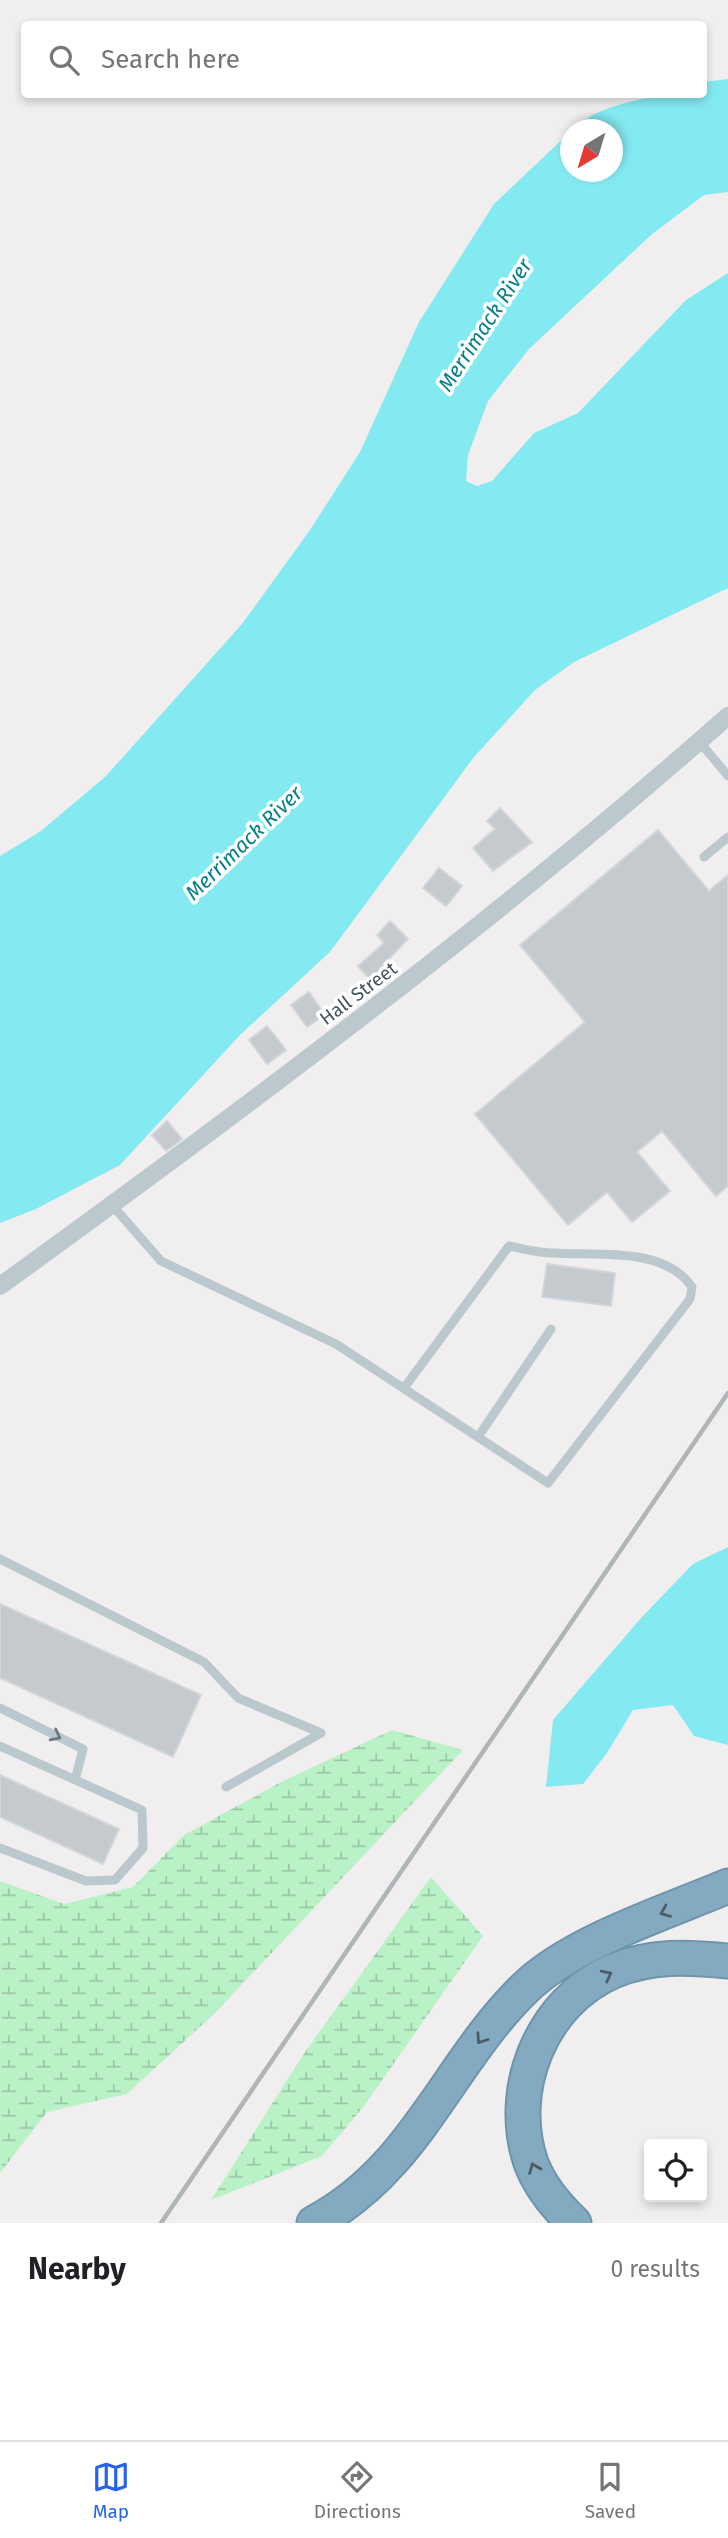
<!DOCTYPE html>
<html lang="en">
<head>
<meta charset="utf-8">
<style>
	:root { --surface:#fff; --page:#f2f2f2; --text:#202124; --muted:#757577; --line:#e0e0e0; --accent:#2563eb }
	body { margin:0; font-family:"Fira Sans",sans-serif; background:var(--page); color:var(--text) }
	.controls { position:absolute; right:21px; bottom:21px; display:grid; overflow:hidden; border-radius:7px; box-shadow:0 4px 10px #0003 }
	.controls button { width:63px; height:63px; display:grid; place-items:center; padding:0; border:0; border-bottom:2px solid var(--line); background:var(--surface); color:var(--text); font:35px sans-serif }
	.compass { position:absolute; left:560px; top:119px; width:63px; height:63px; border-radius:50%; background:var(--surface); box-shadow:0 4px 10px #0003; rotate:218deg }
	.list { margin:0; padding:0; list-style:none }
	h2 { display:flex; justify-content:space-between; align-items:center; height:91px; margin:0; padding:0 28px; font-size:30px }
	h2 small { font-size:23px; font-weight:400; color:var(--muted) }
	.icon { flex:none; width:38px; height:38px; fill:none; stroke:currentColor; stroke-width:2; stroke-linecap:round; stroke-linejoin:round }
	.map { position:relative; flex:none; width:728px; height:2223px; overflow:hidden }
	.search { position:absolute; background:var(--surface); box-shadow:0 4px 10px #0003; left:21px; right:21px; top:21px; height:77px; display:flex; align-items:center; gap:18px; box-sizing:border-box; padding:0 24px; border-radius:7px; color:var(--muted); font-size:26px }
	.sheet { height:217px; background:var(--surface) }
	nav { display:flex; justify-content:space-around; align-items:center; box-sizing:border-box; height:98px; border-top:2px solid var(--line); background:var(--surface); font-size:19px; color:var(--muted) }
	nav a { display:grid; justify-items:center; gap:4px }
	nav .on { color:var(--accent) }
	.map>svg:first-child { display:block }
	.wetland { fill:url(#wetland-marsh) }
	.water { fill:#84eaf1 }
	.building { fill:#c5cace; stroke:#d2d6da; stroke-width:2 }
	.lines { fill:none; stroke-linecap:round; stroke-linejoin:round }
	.motorway-casing { stroke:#6e95ac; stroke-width:37 }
	.service { stroke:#bbc8ce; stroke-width:9 }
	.minor { stroke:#bbc8ce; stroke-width:18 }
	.motorway { stroke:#83aac0; stroke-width:33 }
	.rail { stroke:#b0b5b9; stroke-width:4.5 }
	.oneway { stroke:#68787f }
	.oneway2 { stroke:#4b5e67 }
	.labels { text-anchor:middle; stroke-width:7; stroke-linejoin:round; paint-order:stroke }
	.street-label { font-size:19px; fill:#45555d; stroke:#fff }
	.water-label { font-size:21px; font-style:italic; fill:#06818a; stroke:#fff }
</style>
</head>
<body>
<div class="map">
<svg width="728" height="2223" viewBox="0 0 728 2223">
	<defs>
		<pattern id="wetland-marsh" width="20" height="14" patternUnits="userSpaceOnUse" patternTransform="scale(1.75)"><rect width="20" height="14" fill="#baf2c7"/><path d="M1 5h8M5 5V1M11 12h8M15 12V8" fill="none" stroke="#99c7a5"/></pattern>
	</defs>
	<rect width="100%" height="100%" fill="#f1eeef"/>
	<path class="wetland" d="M392 1730 463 1750 215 2013 127 2094 47 2112 0 2173V1881L64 1904 133 1887 184 1835 283 1781Z
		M431 1877 483 1936 364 2106 322 2156 211 2200 305 2052Z"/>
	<path class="water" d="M728 79V192L704 195 651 235 529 349 488 401 468 455 466 481 477 486 492 481 534 433 578 413 686 300 728 273V588L574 662 535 690 474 757 330 952 240 1035 120 1165 36 1209 0 1223V856L41 831 106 776 242 624 310 530 360 452 419 322 494 204 570 132V172H612V130L573 129C604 100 663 94 704 94V82Z
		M728 1547V1745L694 1736 673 1705 633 1710 607 1753 583 1784 546 1787 553 1720 641 1618 693 1564Z"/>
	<path class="building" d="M500 808 532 842 493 871 473 848 495 829 487 821Z
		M658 830 709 891 728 875V1186L716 1196 662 1131 637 1152 670 1191 632 1222 607 1192 568 1225 475 1114 585 1022 520 945Z
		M439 868 462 886 446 906 423 888Z
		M390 921 408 939 381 967 386 973 374 984 358 966 384 943 377 935Z
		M309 992 325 1015 307 1027 291 1005Z
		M267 1026 286 1050 267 1064 249 1040Z
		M167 1121 182 1139 166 1151 152 1135Z
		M547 1264 615 1273 611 1306 542 1297Z
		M0 1604 201 1695 173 1757 0 1678Z
		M0 1775 119 1829 103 1864 0 1817Z"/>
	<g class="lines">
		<defs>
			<path id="motorway" d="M314 2223C416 2169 447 2064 525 1988 572 1942 667 1912 728 1886
				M574 2223C556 2206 540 2187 531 2163 506 2090 541 2002 613 1971 651 1955 688 1957 728 1961"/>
		</defs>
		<use href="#motorway" class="motorway-casing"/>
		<path class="service" d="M699 741 728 776
			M704 857 728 837
			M112 1205 161 1261 336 1344 548 1483 690 1299 692 1287C664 1246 597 1256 553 1253 538 1253 524 1249 509 1246L404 1388
			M478 1437 551 1329
			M0 1559 204 1662 238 1698 321 1733 226 1787
			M0 1708 83 1749 75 1780
			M0 1746 142 1810 143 1848 115 1880 86 1881 0 1848"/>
		<path class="minor" d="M0 1286C249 1106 497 920 728 716"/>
		<use href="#motorway" class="motorway"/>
		<path class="rail" d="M161 2223 728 1393"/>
	</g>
	<defs><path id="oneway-chevron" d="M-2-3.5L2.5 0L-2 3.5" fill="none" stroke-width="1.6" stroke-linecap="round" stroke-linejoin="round" transform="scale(1.75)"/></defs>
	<use class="oneway" href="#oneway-chevron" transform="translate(56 1736) rotate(27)"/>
	<g class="oneway2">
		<use href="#oneway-chevron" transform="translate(665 1912) rotate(158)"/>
		<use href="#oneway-chevron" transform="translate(607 1975) rotate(-27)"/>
		<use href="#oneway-chevron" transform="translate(481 2039) rotate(124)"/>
		<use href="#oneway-chevron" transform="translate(534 2168) rotate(-112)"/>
	</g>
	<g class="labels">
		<g class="street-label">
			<text transform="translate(358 993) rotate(-37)" y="7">Hall Street</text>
		</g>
		<g class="water-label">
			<text transform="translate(485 325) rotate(-57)" y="7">Merrimack River</text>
			<text transform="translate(244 843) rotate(-44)" y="7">Merrimack River</text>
		</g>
	</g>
</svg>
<div class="controls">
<button><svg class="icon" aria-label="locate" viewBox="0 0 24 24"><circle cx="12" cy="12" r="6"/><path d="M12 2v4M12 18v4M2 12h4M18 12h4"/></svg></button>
</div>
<svg class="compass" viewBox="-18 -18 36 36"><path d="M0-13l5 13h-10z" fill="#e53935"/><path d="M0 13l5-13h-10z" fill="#757577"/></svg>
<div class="search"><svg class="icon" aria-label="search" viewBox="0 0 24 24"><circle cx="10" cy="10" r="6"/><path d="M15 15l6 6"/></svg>Search here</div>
</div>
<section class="sheet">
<h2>Nearby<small>0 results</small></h2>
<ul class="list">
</ul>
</section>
<nav>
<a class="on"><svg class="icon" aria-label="map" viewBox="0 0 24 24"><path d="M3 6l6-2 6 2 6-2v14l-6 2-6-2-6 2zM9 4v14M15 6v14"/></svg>Map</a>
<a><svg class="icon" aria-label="directions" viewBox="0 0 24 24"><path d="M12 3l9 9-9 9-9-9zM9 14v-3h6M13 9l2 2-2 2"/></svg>Directions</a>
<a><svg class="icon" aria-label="saved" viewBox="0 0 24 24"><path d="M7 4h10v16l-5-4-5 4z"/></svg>Saved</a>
</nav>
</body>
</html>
